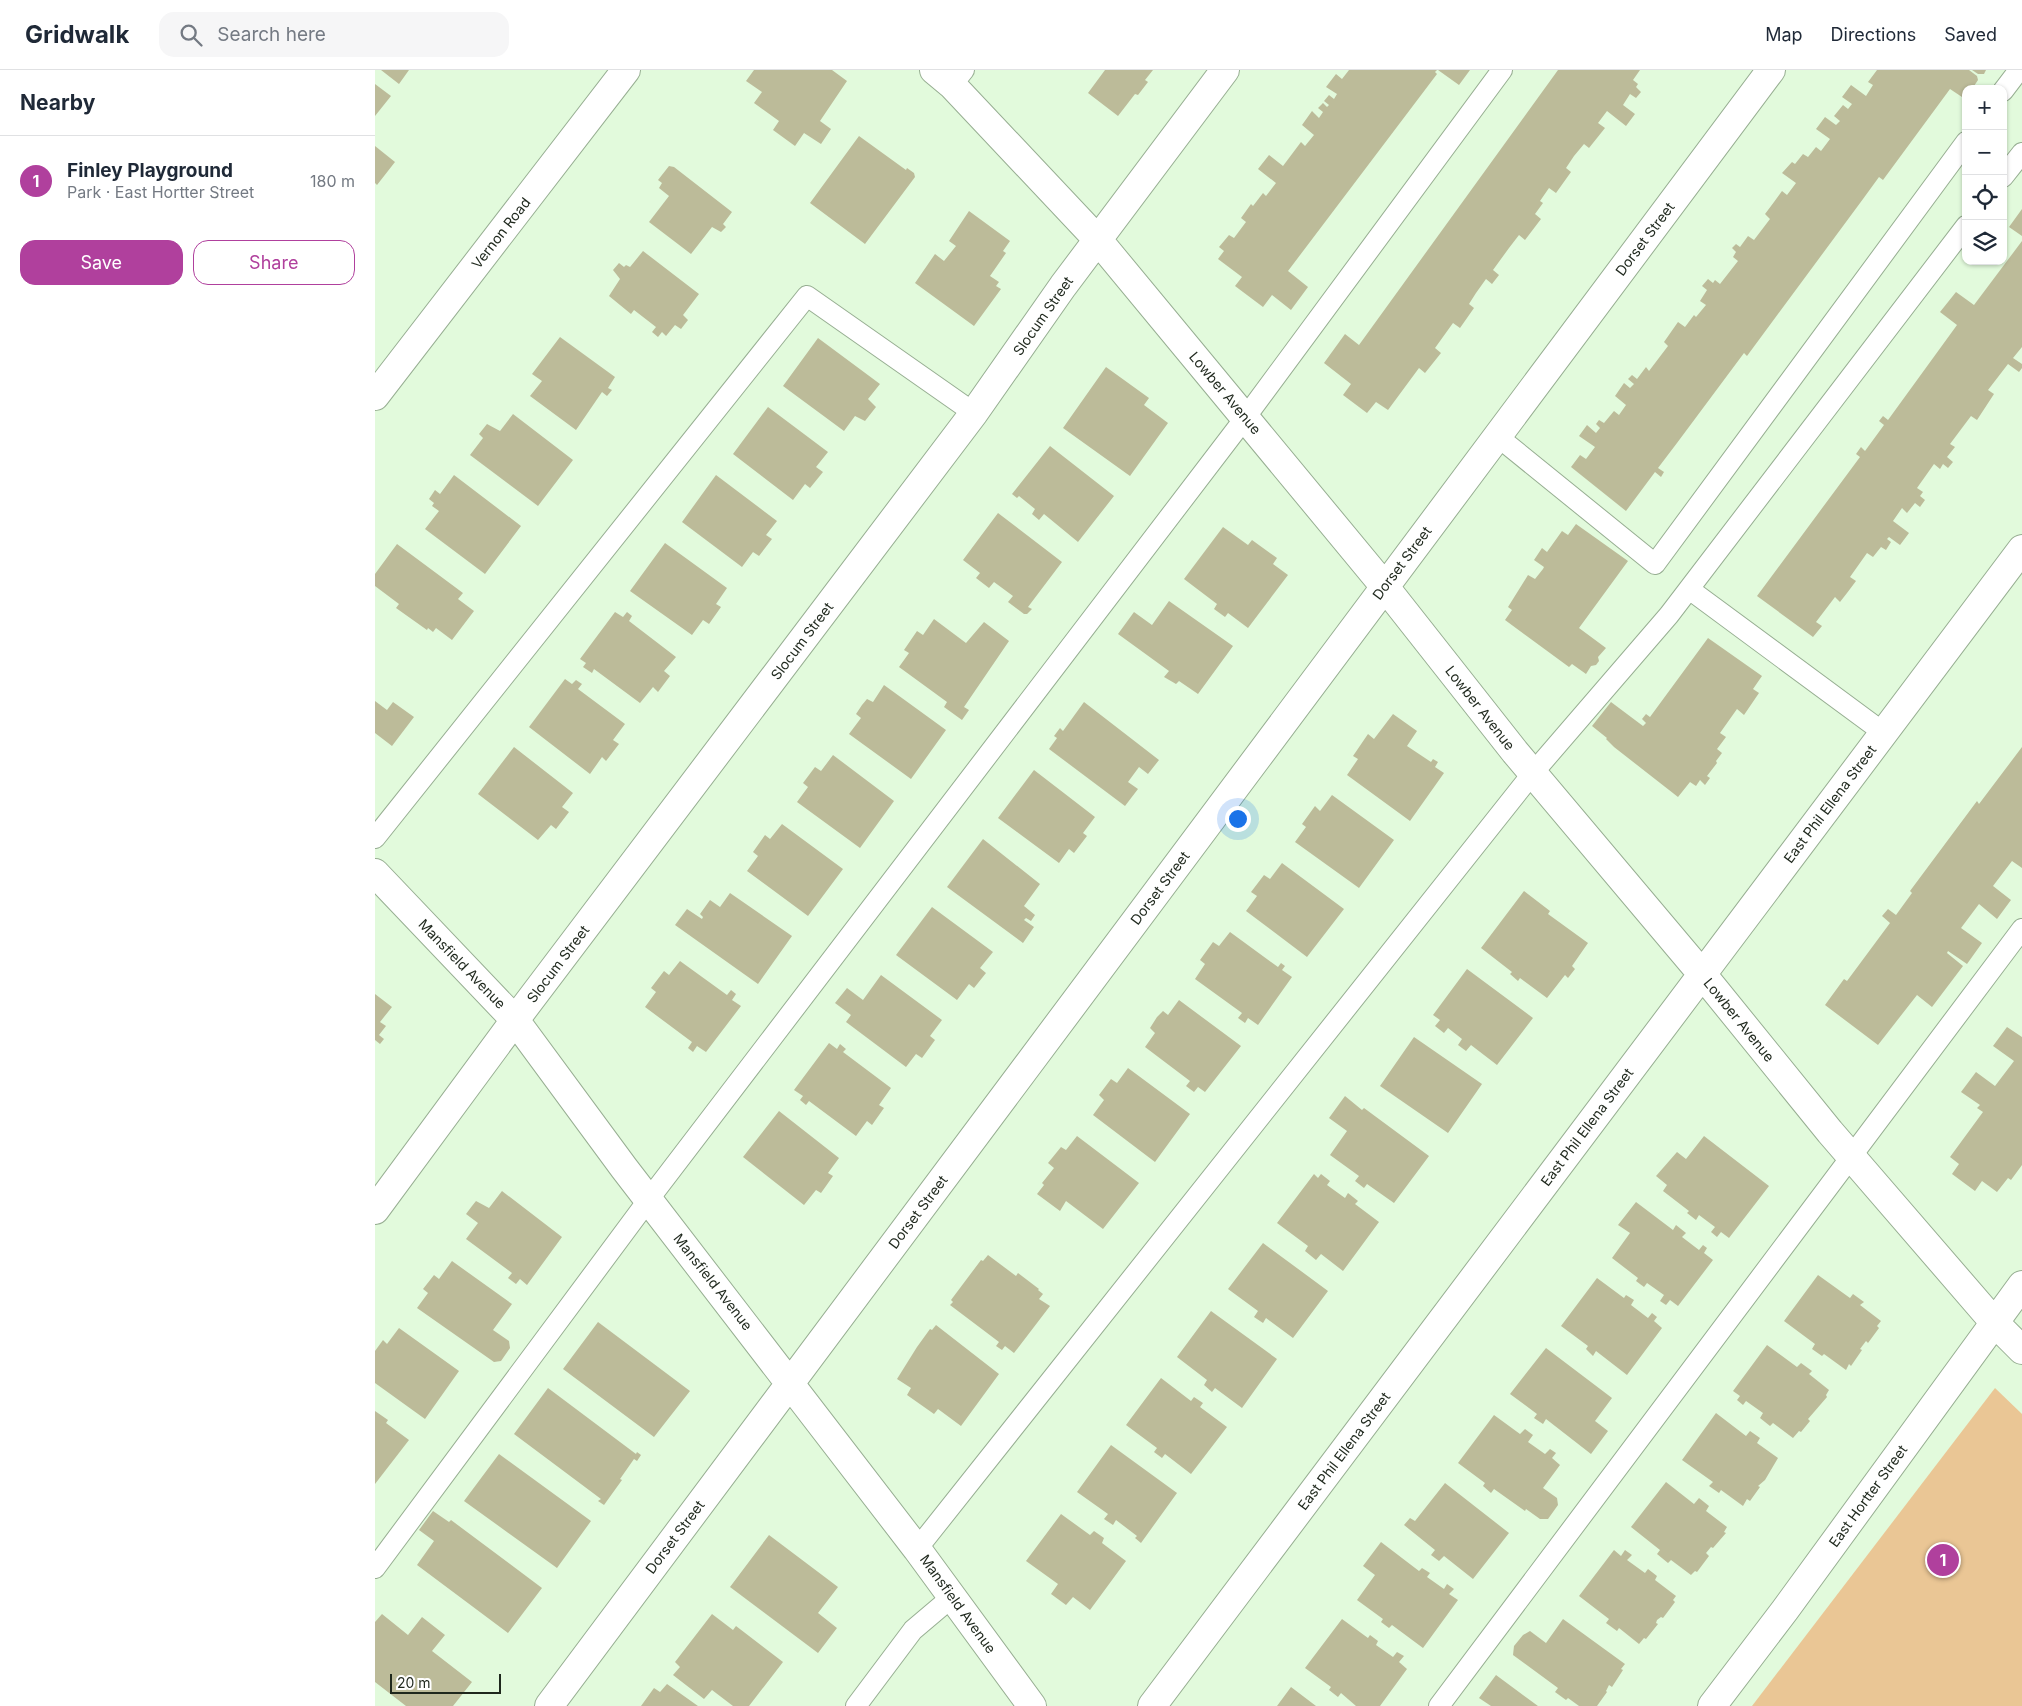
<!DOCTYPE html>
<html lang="en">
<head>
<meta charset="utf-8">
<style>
	:root { --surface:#fff; --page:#f6f6f7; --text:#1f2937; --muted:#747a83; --line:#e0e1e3; --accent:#b0409d }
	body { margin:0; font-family:Inter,sans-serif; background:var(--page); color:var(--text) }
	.controls { position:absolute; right:15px; top:15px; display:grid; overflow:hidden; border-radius:10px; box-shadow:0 1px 4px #0004 }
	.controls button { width:45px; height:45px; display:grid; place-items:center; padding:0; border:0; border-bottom:1px solid var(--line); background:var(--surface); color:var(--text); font:25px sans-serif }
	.scale { position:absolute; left:15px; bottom:12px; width:111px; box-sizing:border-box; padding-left:5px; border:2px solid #1f281d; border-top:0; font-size:14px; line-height:18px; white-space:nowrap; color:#1f281d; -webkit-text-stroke:4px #fff; paint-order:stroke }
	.you { position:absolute; left:862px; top:748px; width:18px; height:18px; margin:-12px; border:4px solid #fff; border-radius:50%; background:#1a73e8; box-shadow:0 0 0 8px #1a73e833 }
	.badge { display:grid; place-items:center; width:32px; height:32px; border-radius:50%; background:var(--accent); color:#fff; font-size:16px; font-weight:700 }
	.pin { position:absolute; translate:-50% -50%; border:2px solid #fff; box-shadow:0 1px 5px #0006 }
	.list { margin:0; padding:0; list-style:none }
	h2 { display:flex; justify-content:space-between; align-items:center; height:65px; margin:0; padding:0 20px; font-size:21px }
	h2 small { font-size:16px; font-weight:400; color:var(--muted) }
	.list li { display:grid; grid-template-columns:32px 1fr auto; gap:15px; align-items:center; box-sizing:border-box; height:90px; padding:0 20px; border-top:1px solid var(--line) }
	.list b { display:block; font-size:19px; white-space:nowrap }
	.list p { margin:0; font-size:16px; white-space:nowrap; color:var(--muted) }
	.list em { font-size:16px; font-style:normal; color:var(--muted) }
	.actions { display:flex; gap:10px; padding:15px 20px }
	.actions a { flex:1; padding:11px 0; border:1px solid var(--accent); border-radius:15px; text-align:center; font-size:18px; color:var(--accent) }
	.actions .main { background:var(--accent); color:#fff }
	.icon { flex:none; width:28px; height:28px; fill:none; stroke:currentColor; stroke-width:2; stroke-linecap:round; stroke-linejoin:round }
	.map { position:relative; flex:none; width:1647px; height:1636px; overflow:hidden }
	header { display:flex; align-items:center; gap:30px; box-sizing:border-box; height:70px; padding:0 25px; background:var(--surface); border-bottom:1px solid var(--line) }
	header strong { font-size:24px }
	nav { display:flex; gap:28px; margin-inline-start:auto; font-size:18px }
	.search { width:350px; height:45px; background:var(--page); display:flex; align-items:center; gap:12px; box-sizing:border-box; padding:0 18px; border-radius:15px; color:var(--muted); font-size:19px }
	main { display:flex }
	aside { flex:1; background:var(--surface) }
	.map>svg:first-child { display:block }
	.green { fill:#eac695 }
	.building { fill:#bcbb99 }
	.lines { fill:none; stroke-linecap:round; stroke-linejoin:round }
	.service-casing { stroke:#97ae92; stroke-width:22 }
	.minor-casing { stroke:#97ae92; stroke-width:30 }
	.service { stroke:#fff; stroke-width:20 }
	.minor { stroke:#fff; stroke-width:28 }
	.labels { text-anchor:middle; stroke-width:5; stroke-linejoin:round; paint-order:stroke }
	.street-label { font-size:14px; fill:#1f281d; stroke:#fff }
</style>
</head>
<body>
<header>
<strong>Gridwalk</strong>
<div class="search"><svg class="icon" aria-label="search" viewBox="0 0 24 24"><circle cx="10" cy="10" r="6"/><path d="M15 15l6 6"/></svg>Search here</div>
<nav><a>Map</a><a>Directions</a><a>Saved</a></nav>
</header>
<main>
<aside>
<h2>Nearby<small></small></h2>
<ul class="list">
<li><span class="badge">1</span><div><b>Finley Playground</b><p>Park · East Hortter Street</p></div><em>180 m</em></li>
</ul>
<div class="actions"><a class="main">Save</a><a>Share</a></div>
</aside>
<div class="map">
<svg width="1647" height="1636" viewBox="0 0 1647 1636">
	<rect width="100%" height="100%" fill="#e2fadc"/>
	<path class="green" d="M1620 1318 1647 1344V1636H1377Z"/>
	<path class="building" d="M6 0H34L24 14Z
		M379 0H457L472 11 445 51 456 59 446 74 429 63 420 76 398 60 404 51 379 33 387 22 371 11Z
		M730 0H778L770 10 773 12 763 25 760 24 743 46 713 23Z
		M974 0H1062L1060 2 1062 4 913 201 933 217 916 240 897 225 888 237 860 216 867 207 843 189 849 181 844 177 854 165 859 168 871 152 866 148 876 134 878 136 888 123 891 126 901 113 883 99 894 85 908 96 926 72 930 76 939 65 927 55 937 41 944 48 948 42 943 38 948 33 952 37 954 35 949 31 954 25 959 29 962 24 951 17 961 4 967 9Z
		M1063 0H1095L1084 15Z
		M1183 0H1265L1258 10 1263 14 1261 17 1266 22 1261 28 1255 24 1248 35 1260 44 1251 56 1232 41 1223 53 1230 58 1214 78 1209 74 1199 86 1191 98 1196 102 1181 123 1174 118 1165 131 1168 133 1160 144 1166 149 1150 170 1144 165 1134 178 1118 200 1124 205 1117 214 1111 209 1101 223 1094 234 1099 238 1085 258 1078 253 1060 278 1066 283 1050 303 1044 298 1013 340 1001 332 992 343 968 325 976 314 949 293 970 264 984 275Z
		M1502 0H1594L1602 6 1603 10 1597 19H1591V27H1587L1575 19 1508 110 1504 107 1488 129 1372 286 1369 283 1302 373 1283 398 1289 402 1286 407 1280 402 1251 441 1196 397 1205 385 1211 389 1220 377 1204 366 1212 355 1221 363 1225 358 1221 354 1224 350 1229 353 1239 341 1244 345 1251 335 1240 326 1249 313 1255 318 1259 314 1253 309 1257 305 1262 309 1271 297 1274 301 1293 276 1289 272 1303 252 1310 257 1319 245 1321 247 1331 235 1325 231 1332 220 1327 216 1333 209 1338 213 1340 210 1345 214 1363 191 1358 187 1361 182 1357 178 1361 174 1365 177 1373 166 1379 170 1395 149 1390 144 1399 132 1407 121 1412 125 1421 113 1407 103 1417 92 1420 94 1428 84 1433 87 1441 77 1446 81 1455 69 1441 59 1450 47 1461 55 1465 51 1459 46 1468 35 1473 39 1477 34 1467 27 1476 15 1491 26 1498 15 1493 12Z
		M1597 0H1611L1609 4H1603Z
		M0 14 16 26 0 46Z
		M484 66 531 100 532 98 539 103 540 107 490 174 435 133Z
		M0 76 20 92 2 115 0 113Z
		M294 96 299 97 357 142 348 154 351 157 346 162 337 157 316 184 274 152 294 126 284 118 287 113 283 110Z
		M1647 139V166L1634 157Z
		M594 141 635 171 628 181 631 183 615 206 624 212 621 216 626 219 599 256 540 213 560 184 569 191 581 176 574 171Z
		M1647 171V277L1638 288 1647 294V298L1644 302 1633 294 1613 320 1619 324 1602 350 1596 346 1575 374 1580 377 1572 387 1578 392 1573 398 1568 394 1565 399 1559 394 1542 418 1548 422 1545 426 1550 430 1545 437 1540 433 1532 443 1527 438 1518 451 1534 463 1525 475 1514 467 1512 469 1516 472 1511 480 1506 477 1498 487 1492 483 1475 507 1481 511 1472 523 1465 532 1460 527 1441 552 1447 556 1438 567 1382 526 1485 387 1481 384 1486 377 1490 381 1509 355 1504 351 1508 346 1513 350 1582 255 1565 242 1581 222 1599 235Z
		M268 181 324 224 308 245 313 250 306 259 300 255 291 266 287 262 283 267 277 262 281 257 259 240 256 244 234 226 245 209 238 200 244 193 249 197 251 195 255 197Z
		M185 267 240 307 233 318 237 320 232 326 227 322 201 360 155 326 167 311 157 304Z
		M443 268 505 314 493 329 501 337 490 351 480 346 469 361 408 316Z
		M731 297 774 328 769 335 793 353 755 406 688 358Z
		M393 337 453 382 441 397 448 402 435 418 430 414 418 430 358 384Z
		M138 344 198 390 163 436 95 385 108 368 104 364 112 354 125 361Z
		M675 376 739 426 703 472 669 444 664 450 657 444 660 439 644 426 642 428 637 424Z
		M79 405 146 456 110 504 50 459 64 441 57 436 59 433 54 429 60 420 65 424Z
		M341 405 402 451 391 465 397 469 384 486 378 482 367 497 307 452Z
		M623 443 687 492 653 537 657 539 652 544H649L633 532 638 526 619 512 614 518 601 508 605 503 588 490Z
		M1201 454 1253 491 1204 558 1231 578 1223 587 1224 591 1221 595 1216 596 1211 604 1197 594 1194 597 1130 550 1137 540 1133 537 1153 505 1160 509 1168 499 1169 497 1159 490 1167 478 1172 482 1187 461 1193 465Z
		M848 457 873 475 877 470 902 488 898 494 913 505 873 558 853 543 850 547 839 539 842 534 809 509Z
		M290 473 352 518 341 534 346 537 334 554 328 550 317 565 255 521Z
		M22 474 88 523 83 529 99 541 77 570 61 558 58 562 53 558 52 560 21 538 24 534 0 516V504Z
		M794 531 858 576 823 624 804 611 801 614 789 607 794 601 743 564 759 542 777 555Z
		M240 542 248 547 252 542 257 546 254 551 301 587 289 601 295 606 283 622 278 617 265 633 219 599 217 603 208 597 211 593 205 589Z
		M559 549 591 573 609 552 634 571 589 637 594 640 587 650 569 637 572 632 524 597 534 583 529 580 542 561 548 565Z
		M1333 568 1387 606 1378 619 1384 623 1369 645 1362 639 1345 663 1351 667 1342 679 1347 683 1341 691 1342 693 1332 706 1335 708 1330 715 1325 710 1321 716 1315 712 1303 727 1239 677 1231 669 1232 668 1217 656 1236 632 1268 656 1271 653 1267 649 1271 644 1275 647Z
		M190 609 197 614 201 610 207 614 203 619 250 654 238 670 244 674 231 691 227 687 215 704 154 657Z
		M509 615 571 660 536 709 474 664 486 648 481 644 487 635 492 629 498 632Z
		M0 631 12 640 18 632 39 647 17 676 0 663Z
		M709 632 784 690 773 704 764 697 753 712 763 719 750 736 674 679 682 668 679 666 685 658 688 661Z
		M1018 644 1042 661 1032 676 1056 692 1058 689 1063 692 1060 697 1069 703 1035 751 972 705 983 689 978 686 993 664 999 669Z
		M139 677 198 723 187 737 194 742 181 759 176 755 163 770 103 724Z
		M1647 677V798L1637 791 1618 816 1636 830 1622 849 1604 834 1586 858 1607 873 1592 894 1573 881 1572 883 1588 896 1557 937 1542 925 1503 975 1450 935 1469 909 1472 911 1515 853 1507 846 1513 839 1521 845 1537 823 1535 821 1602 731 1604 734Z
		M458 685 519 731 485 778 422 732 433 717 428 713 440 697 446 701Z
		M659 700 720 747 708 763 712 766 699 783 694 779 684 793 623 748Z
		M957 725 1019 770 984 818 920 772 931 757 927 754 940 736 945 741Z
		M407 754 468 799 433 846 372 801 383 786 378 782 390 765 395 769Z
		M608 769 665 814 649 836 660 845 656 851 651 848 649 850 659 857 648 873 572 817Z
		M907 793 969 839 932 887 871 841 882 826 876 822 889 805 895 809Z
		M1149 821 1175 841 1173 844 1213 873 1197 896 1200 899 1193 908 1190 905 1172 928 1145 908 1143 911 1135 904 1137 902 1106 878Z
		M355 823 417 866 383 914 300 855 312 839 327 849 328 847 325 844 335 830 345 837Z
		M557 837 618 882 605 898 611 903 599 918 594 914 582 930 521 885Z
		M855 862 903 897 906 893 910 896 907 900 917 907 883 955 873 948 870 953 863 948 867 943 820 909 830 894 825 890 838 872 844 876Z
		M305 891 352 925 356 920 361 924 357 930 366 936 331 982 322 976 318 982 313 978 317 972 270 937 281 922 276 918 289 901 294 905Z
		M1092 899 1158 948 1122 995 1096 975 1091 981 1083 975 1087 969 1073 958 1069 963 1060 956 1065 950 1058 945Z
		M506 905 567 950 555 966 560 970 547 988 541 984 531 997 471 952 476 945 460 933 472 918 488 930Z
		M0 924 17 937 5 952 11 956 4 965 9 969 5 974 0 970Z
		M804 930 866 976 830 1022 823 1017 819 1022 811 1016 815 1011 770 977 780 963 775 958 782 947 788 941 793 945Z
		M1632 957 1647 967V1095L1636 1110 1633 1108 1622 1122 1607 1111 1600 1121 1577 1104 1584 1094 1575 1087 1608 1042 1602 1038 1605 1035 1586 1022 1601 1002 1620 1016 1636 995 1639 991 1618 976Z
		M1039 967 1107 1014 1073 1063 1005 1016Z
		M454 973 462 979 465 974 471 979 468 982 516 1018 504 1035 509 1038 497 1055 492 1051 481 1066 434 1031 431 1035 425 1030 428 1026 419 1020Z
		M753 998 815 1044 780 1092 718 1045 729 1030 724 1025 736 1009 742 1013Z
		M970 1026 987 1040 989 1038 1054 1086 1019 1133 992 1114 989 1118 980 1111 984 1106 955 1085 972 1061 954 1048Z
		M404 1041 464 1088 453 1103 458 1106 451 1116 446 1123 441 1120 429 1135 368 1087Z
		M702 1066 764 1113 728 1159 691 1131 685 1141 662 1124 669 1115 667 1113 679 1098 673 1093 686 1077 691 1080Z
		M1329 1066 1394 1116 1354 1168 1346 1162 1342 1167 1336 1162 1340 1157 1324 1145 1321 1150 1312 1143 1314 1141 1288 1121 1292 1115 1281 1106 1302 1082 1311 1089Z
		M939 1104 943 1108 946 1104 955 1111 952 1115 970 1128 973 1123 983 1131 980 1134 1004 1152 968 1201 946 1184 941 1190 930 1181 933 1176 902 1153Z
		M127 1121 187 1167 152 1215 145 1209 141 1214 133 1208 137 1203 91 1169 103 1153 91 1144 97 1136 101 1131 114 1138Z
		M1261 1132 1298 1160 1301 1155 1311 1163 1307 1167 1324 1180 1328 1175 1332 1178 1329 1183 1338 1190 1303 1236 1295 1230 1291 1235 1285 1231 1289 1225 1272 1213 1269 1217 1261 1211 1263 1208 1237 1188 1255 1163 1243 1155Z
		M888 1173 953 1221 918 1268 891 1248 888 1253 879 1247 883 1241 853 1219Z
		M613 1185 641 1206 643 1203 664 1219 663 1220 668 1224 664 1229 675 1236 639 1283 630 1276 627 1280 621 1276 624 1272 575 1235 578 1232 576 1230 606 1190 608 1191Z
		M77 1191 137 1234 118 1260 134 1271 135 1278 126 1291 119 1292 42 1238 53 1223 48 1219 59 1205 64 1209Z
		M1443 1205 1475 1228 1478 1224 1489 1232 1485 1235 1506 1251 1502 1256 1504 1258 1493 1273 1491 1271 1485 1279 1487 1280 1476 1296 1474 1294 1471 1300 1449 1284 1447 1286 1437 1279 1440 1274 1409 1251Z
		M1222 1208 1249 1228 1251 1225 1259 1230 1256 1235 1273 1248 1277 1243 1282 1247 1279 1251 1287 1258 1252 1305 1221 1281 1218 1286 1211 1279 1213 1276 1186 1256Z
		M836 1241 902 1289 867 1338 840 1318 837 1322 829 1315 832 1310 802 1287Z
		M223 1252 315 1321 279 1367 188 1299Z
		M561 1255 624 1304 586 1356 563 1339 559 1344 532 1325 536 1318 522 1309 542 1277 555 1259 557 1260Z
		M24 1258 84 1301 50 1349 0 1313V1281L8 1270 12 1274Z
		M1392 1275 1422 1297 1426 1293 1437 1301 1434 1304 1454 1320 1451 1325 1452 1327 1433 1349 1435 1351 1426 1362 1424 1361 1418 1368 1398 1353 1395 1356 1385 1348 1388 1343 1371 1331 1368 1335 1362 1330 1365 1326 1358 1321Z
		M1171 1278 1237 1328 1220 1351 1233 1361 1216 1384 1171 1349 1168 1354 1159 1348 1162 1344 1135 1324Z
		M786 1308 816 1331 819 1327 828 1333 825 1337 852 1357 816 1404 790 1384 787 1388 779 1382 782 1378 751 1355Z
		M173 1318 261 1384 262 1382 266 1385 262 1391 259 1389 245 1409 247 1410 229 1435 223 1431 226 1429 139 1364Z
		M0 1341 13 1350 11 1353 34 1370 0 1414Z
		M1341 1343 1371 1366 1375 1361 1385 1368 1382 1373 1403 1388 1390 1410 1383 1416 1385 1417 1375 1431 1372 1429 1368 1436 1346 1420 1344 1423 1334 1416 1338 1412 1307 1390Z
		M1119 1345 1145 1364 1150 1359 1158 1365 1153 1372 1170 1384 1175 1379 1181 1383 1177 1388 1185 1395 1168 1418 1182 1428 1183 1435 1173 1449H1165L1151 1439 1150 1441 1119 1419 1116 1423 1108 1416 1110 1413 1083 1393Z
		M736 1375 802 1423 766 1473 760 1468 762 1466 741 1450 738 1455 729 1449 733 1444 702 1422Z
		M124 1384 216 1451 182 1498 89 1431Z
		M1291 1412 1319 1434 1324 1428 1334 1436 1331 1441 1352 1457 1349 1462 1351 1463 1338 1478 1336 1477 1331 1483 1334 1486 1322 1502 1320 1501 1316 1505 1296 1490 1293 1493 1282 1484 1285 1480 1256 1457Z
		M1070 1413 1134 1463 1098 1509 1069 1486 1064 1491 1056 1485 1060 1480 1029 1455 1035 1448 1040 1451Z
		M58 1441 74 1452 76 1450 167 1518 133 1563 42 1495 59 1471 44 1460Z
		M686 1444 715 1465 719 1461 729 1468 727 1473 751 1491 715 1540 698 1527 691 1535 676 1524 683 1514 651 1491Z
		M394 1465 463 1517 443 1543 462 1558 443 1583 355 1517Z
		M1006 1472 1044 1501 1047 1498 1055 1503 1052 1507 1069 1519 1072 1514 1079 1519 1074 1524 1083 1530 1048 1578 1017 1555 1014 1558 1006 1552 1008 1549 982 1530 1000 1505 988 1496Z
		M1239 1480 1246 1486 1250 1480 1257 1485 1252 1490 1270 1503 1273 1499 1282 1506 1280 1510 1301 1526 1298 1530 1300 1532 1288 1548 1286 1547 1282 1550 1281 1553 1283 1554 1271 1569 1269 1568 1264 1574 1244 1558 1242 1561 1231 1553 1234 1549 1204 1526Z
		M7 1544 33 1565 47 1547 70 1565 57 1581 97 1612 78 1636H31L0 1612V1552Z
		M337 1544 358 1560 361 1556 408 1592 374 1636H358L337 1620 329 1629 298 1605 305 1597 300 1592Z
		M967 1549 993 1568 995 1565 1003 1571 1001 1575 1018 1587 1022 1582 1029 1586 1024 1592 1032 1599 1005 1636H981L966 1623 963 1627 954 1620 956 1617 930 1598Z
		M1188 1549 1250 1594 1246 1599 1248 1600 1237 1617 1234 1615 1231 1621 1232 1622 1222 1636H1204L1193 1628 1191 1630 1180 1622 1183 1618 1138 1585 1139 1576 1148 1565 1155 1561 1171 1573Z
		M1121 1605 1163 1636H1116L1104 1628Z
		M292 1614 323 1636H266L279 1618 285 1622Z
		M916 1617 941 1636H902Z"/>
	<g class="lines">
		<defs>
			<path id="service" d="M577 15 589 0
				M1628 21 1644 0
				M1628 107 1647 83
				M1122 366 1280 494 1591 72
				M1314 519 1509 663
				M0 768 432 226 599 343
				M542 1479 1157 704 1294 545 1591 156
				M0 1498 274 1129 870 348 1127 0
				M481 1636 538 1560 577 1527
				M1064 1636 1647 859"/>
			<path id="minor" d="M559 0 577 15 723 170 1010 517 1140 682 1327 904 1455 1062 1619 1252 1647 1280
				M0 326 251 0
				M0 803 140 950 249 1098 542 1479 657 1636
				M0 1140 140 950 599 343 688 216 850 0
				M174 1636 1396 0
				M777 1636 1647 479
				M1337 1636 1410 1540 1647 1215"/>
		</defs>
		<use href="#service" class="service-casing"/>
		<use href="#minor" class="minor-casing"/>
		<use href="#service" class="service"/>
		<use href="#minor" class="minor"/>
	</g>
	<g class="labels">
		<g class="street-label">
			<text transform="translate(126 163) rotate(-52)" y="5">Vernon Road</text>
			<text transform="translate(1270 169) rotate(-53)" y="5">Dorset Street</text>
			<text transform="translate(668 246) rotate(-55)" y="5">Slocum Street</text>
			<text transform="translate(850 323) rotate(50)" y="5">Lowber Avenue</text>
			<text transform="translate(1027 493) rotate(-53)" y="5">Dorset Street</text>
			<text transform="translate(427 571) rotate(-53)" y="5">Slocum Street</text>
			<text transform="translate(1105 638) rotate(52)" y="5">Lowber Avenue</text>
			<text transform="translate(1455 734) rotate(-53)" y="5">East Phil Ellena Street</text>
			<text transform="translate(785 818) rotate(-53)" y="5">Dorset Street</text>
			<text transform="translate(87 894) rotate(46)" y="5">Mansfield Avenue</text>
			<text transform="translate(183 894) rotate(-53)" y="5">Slocum Street</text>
			<text transform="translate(1364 950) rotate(51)" y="5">Lowber Avenue</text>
			<text transform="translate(1212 1057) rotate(-53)" y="5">East Phil Ellena Street</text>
			<text transform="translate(543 1142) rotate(-53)" y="5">Dorset Street</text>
			<text transform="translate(338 1212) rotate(52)" y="5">Mansfield Avenue</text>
			<text transform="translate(969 1381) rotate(-53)" y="5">East Phil Ellena Street</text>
			<text transform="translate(1493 1426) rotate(-54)" y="5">East Hortter Street</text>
			<text transform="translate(300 1467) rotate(-53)" y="5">Dorset Street</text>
			<text transform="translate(583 1534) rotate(54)" y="5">Mansfield Avenue</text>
		</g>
	</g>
</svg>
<div class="controls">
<button>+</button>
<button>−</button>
<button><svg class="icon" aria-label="locate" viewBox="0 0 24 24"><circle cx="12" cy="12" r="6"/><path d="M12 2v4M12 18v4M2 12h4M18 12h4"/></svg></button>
<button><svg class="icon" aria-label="layers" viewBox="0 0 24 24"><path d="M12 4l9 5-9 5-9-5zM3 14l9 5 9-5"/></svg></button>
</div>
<div class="scale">20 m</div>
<div class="you"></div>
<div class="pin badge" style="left:1568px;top:1490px">1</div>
</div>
</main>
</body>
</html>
